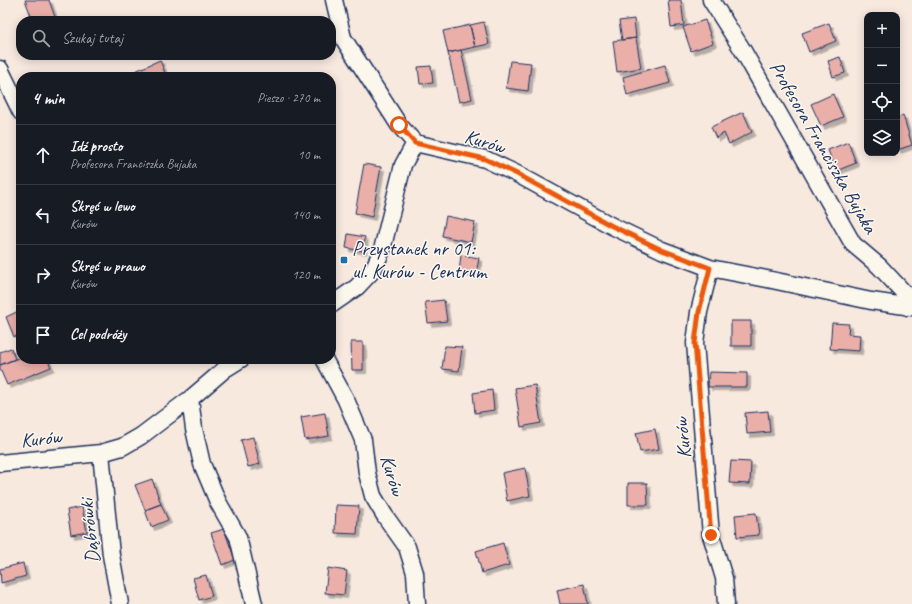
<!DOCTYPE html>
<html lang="pl">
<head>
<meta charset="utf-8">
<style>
	:root { --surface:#171b24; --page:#20242c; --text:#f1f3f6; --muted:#9ea1a6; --line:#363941 }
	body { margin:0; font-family:Caveat,sans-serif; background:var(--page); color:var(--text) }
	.controls { position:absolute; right:12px; top:12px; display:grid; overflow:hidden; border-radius:8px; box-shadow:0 2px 10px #0003 }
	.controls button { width:36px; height:36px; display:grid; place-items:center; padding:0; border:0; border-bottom:1px solid var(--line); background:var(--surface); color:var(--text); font:20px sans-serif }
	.stop { position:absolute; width:12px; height:12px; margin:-9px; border:3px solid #ea580c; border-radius:50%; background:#fff }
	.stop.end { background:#ea580c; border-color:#fff; box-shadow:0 1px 4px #0008 }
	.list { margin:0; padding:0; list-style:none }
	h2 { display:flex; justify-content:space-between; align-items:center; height:52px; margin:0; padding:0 16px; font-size:17px }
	h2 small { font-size:13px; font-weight:400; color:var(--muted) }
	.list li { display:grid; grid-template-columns:26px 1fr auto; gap:12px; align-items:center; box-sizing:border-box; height:60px; padding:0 16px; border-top:1px solid var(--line) }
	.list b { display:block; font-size:15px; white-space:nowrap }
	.list p { margin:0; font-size:13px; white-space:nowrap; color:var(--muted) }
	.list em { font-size:13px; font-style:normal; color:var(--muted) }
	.icon { flex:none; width:22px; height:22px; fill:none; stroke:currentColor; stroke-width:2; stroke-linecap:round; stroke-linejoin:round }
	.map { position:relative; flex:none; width:912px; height:604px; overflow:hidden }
	.search { position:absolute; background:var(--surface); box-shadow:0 2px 10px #0003; left:16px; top:16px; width:320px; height:44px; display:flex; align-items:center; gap:10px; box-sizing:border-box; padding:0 14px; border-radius:16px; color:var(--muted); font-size:15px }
	.panel { position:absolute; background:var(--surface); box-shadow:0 2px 10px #0003; left:16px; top:72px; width:320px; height:292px; border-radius:16px }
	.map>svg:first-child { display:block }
	.building { fill:#eaafa9; stroke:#1b2f5e; filter:url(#shadow) }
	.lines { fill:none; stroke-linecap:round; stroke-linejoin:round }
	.minor-casing { stroke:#1b2f5e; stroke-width:19 }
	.minor { stroke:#fbf7ec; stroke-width:16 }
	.route { stroke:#ea580c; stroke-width:5 }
	.poi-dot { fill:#1f6fb2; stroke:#fbf7ec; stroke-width:1.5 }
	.labels { text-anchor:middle; stroke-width:3; stroke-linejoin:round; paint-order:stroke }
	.street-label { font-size:20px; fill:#1b2f5e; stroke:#fbf7ec }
	.poi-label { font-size:20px; fill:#1b2f5e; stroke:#fbf7ec; text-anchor:start }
</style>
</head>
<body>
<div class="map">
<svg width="912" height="604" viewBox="0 0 912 604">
	<defs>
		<filter id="shadow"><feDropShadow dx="3.5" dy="3.5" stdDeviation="0" flood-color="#0004"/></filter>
	</defs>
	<rect width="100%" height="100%" fill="#f8e9df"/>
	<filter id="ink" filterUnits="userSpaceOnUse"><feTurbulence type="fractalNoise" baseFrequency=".025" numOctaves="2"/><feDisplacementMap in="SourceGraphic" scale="8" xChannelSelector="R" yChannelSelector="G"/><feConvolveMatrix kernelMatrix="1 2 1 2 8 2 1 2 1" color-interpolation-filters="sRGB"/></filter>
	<g filter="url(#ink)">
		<path class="building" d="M25 0H49L55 17 44 21H33Z
			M668 0H681L684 25 671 27Z
			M634 19 636 38 622 40 619 21Z
			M705 20 713 43 691 51 683 27Z
			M484 22 489 44 475 47 470 25Z
			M829 23 836 41 809 52 802 33Z
			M470 25 475 47 448 53 443 31Z
			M636 38 641 68 617 72 613 41Z
			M461 50 472 99 459 102 448 53Z
			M840 57 845 73 833 77 828 61Z
			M160 60 165 73 156 77H122Z
			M510 61 531 63 528 91 506 88Z
			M665 65 670 83 627 95 623 77Z
			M431 66 433 83 420 84 418 67Z
			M833 94 843 117 821 126 811 104Z
			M743 112 752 132 729 144 724 133 716 138 711 127Z
			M903 115 912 145 897 150V118Z
			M848 142 856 163 836 171 828 150Z
			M364 164 381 167 372 217 355 213Z
			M446 216 475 222 471 242 442 236Z
			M348 234 365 237 363 251 346 248Z
			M461 255 479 258 476 275 459 272Z
			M444 300 447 321 428 323 425 302Z
			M21 310V334L14 337 6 317Z
			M731 321H751V346H731Z
			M832 323 849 324 848 334 860 335 859 351 830 349Z
			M351 342H363V370H352Z
			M445 346 462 347 459 371 442 369Z
			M11 348 15 359 0 365V352Z
			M21 357V359H47L51 367 7 385 0 369V365Z
			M709 372 747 373V387H708Z
			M535 385 541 423 521 427 515 388Z
			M492 390 494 410 475 413 473 393Z
			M768 411 770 432 747 434 745 413Z
			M325 413 329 436 305 440 301 417Z
			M655 429 659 449 640 452 636 433Z
			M253 437 260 464 248 467 241 440Z
			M731 461 751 462 750 484 729 483Z
			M525 468 530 496 507 501 502 473Z
			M152 479 161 504 145 510 135 485Z
			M628 483H647L648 505H628Z
			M161 504 168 520 151 527 145 510Z
			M336 505 359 506 357 534 335 533Z
			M82 507 87 532 71 535 67 510Z
			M756 513 759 535 737 537 735 515Z
			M224 529 235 560 222 565 211 533Z
			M503 543 509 565 482 573 476 551Z
			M23 563 26 576 1 583 0 569Z
			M328 568 347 571 344 595 325 593Z
			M206 575 212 596 199 600 193 578Z
			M584 584 588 604H560L557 590Z"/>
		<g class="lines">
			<defs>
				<path id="minor" d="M334 0 343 38 399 125 415 143
					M711 0 742 49 853 244 879 266 908 297 907 307
					M0 69 21 112
					M415 143 485 159 517 174 612 226 662 250 710 268 767 279 871 301 912 307
					M710 268 699 312 695 343 711 535 724 578 726 604
					M331 305 357 287 373 270 382 250 403 165 415 143
					M324 359 346 400 363 440 367 473 373 496 385 516 407 547 415 573 417 604
					M190 399 194 429 202 464 218 502 238 537 254 604
					M101 453 111 555 120 604
					M0 463 101 453 122 447 141 436 190 399 225 369 241 359"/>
			</defs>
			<use href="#minor" class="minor-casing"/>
			<use href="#minor" class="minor"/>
		</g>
	</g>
	<g class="lines" filter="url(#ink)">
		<path class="route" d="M399 125 415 143 485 159 517 174 612 226 662 250 710 268 699 312 695 343 711 535"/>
	</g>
	<rect class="poi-dot" x="340" y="256" width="8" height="8" rx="2"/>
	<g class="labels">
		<g class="street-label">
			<text transform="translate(485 141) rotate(17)" y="7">Kurów</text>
			<text transform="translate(824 147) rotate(60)" y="7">Profesora Franciszka Bujaka</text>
			<text transform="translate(41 438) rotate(-6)" y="7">Kurów</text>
			<text transform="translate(682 438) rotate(-95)" y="7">Kurów</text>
			<text transform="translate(393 475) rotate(73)" y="7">Kurów</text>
			<text transform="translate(89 531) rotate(-96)" y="7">Dąbrówki</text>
		</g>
		<g class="poi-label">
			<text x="352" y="255">Przystanek nr 01:<tspan x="352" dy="23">ul. Kurów - Centrum</tspan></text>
		</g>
	</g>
</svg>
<div class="controls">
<button>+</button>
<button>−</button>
<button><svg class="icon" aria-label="locate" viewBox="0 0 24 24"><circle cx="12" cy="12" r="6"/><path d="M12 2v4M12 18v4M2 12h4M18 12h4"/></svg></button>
<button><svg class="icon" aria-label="layers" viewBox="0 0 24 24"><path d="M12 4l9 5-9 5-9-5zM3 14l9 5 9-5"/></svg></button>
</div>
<div class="stop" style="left:399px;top:125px"></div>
<div class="stop end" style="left:711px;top:535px"></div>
<div class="search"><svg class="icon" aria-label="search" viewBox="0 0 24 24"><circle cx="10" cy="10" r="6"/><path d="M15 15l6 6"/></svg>Szukaj tutaj</div>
<section class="panel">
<h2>4 min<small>Pieszo · 270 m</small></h2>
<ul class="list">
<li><svg class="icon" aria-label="ahead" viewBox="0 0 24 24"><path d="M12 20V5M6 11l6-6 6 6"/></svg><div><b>Idź prosto</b><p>Profesora Franciszka Bujaka</p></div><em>10 m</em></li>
<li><svg class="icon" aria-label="left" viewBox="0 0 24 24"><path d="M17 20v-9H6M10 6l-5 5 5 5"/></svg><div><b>Skręć w lewo</b><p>Kurów</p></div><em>140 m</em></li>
<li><svg class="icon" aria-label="right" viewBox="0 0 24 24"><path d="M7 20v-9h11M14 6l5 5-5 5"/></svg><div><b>Skręć w prawo</b><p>Kurów</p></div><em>120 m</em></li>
<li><svg class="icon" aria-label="arrive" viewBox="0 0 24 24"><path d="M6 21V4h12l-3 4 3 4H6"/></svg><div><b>Cel podróży</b></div></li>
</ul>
</section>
</div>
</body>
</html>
